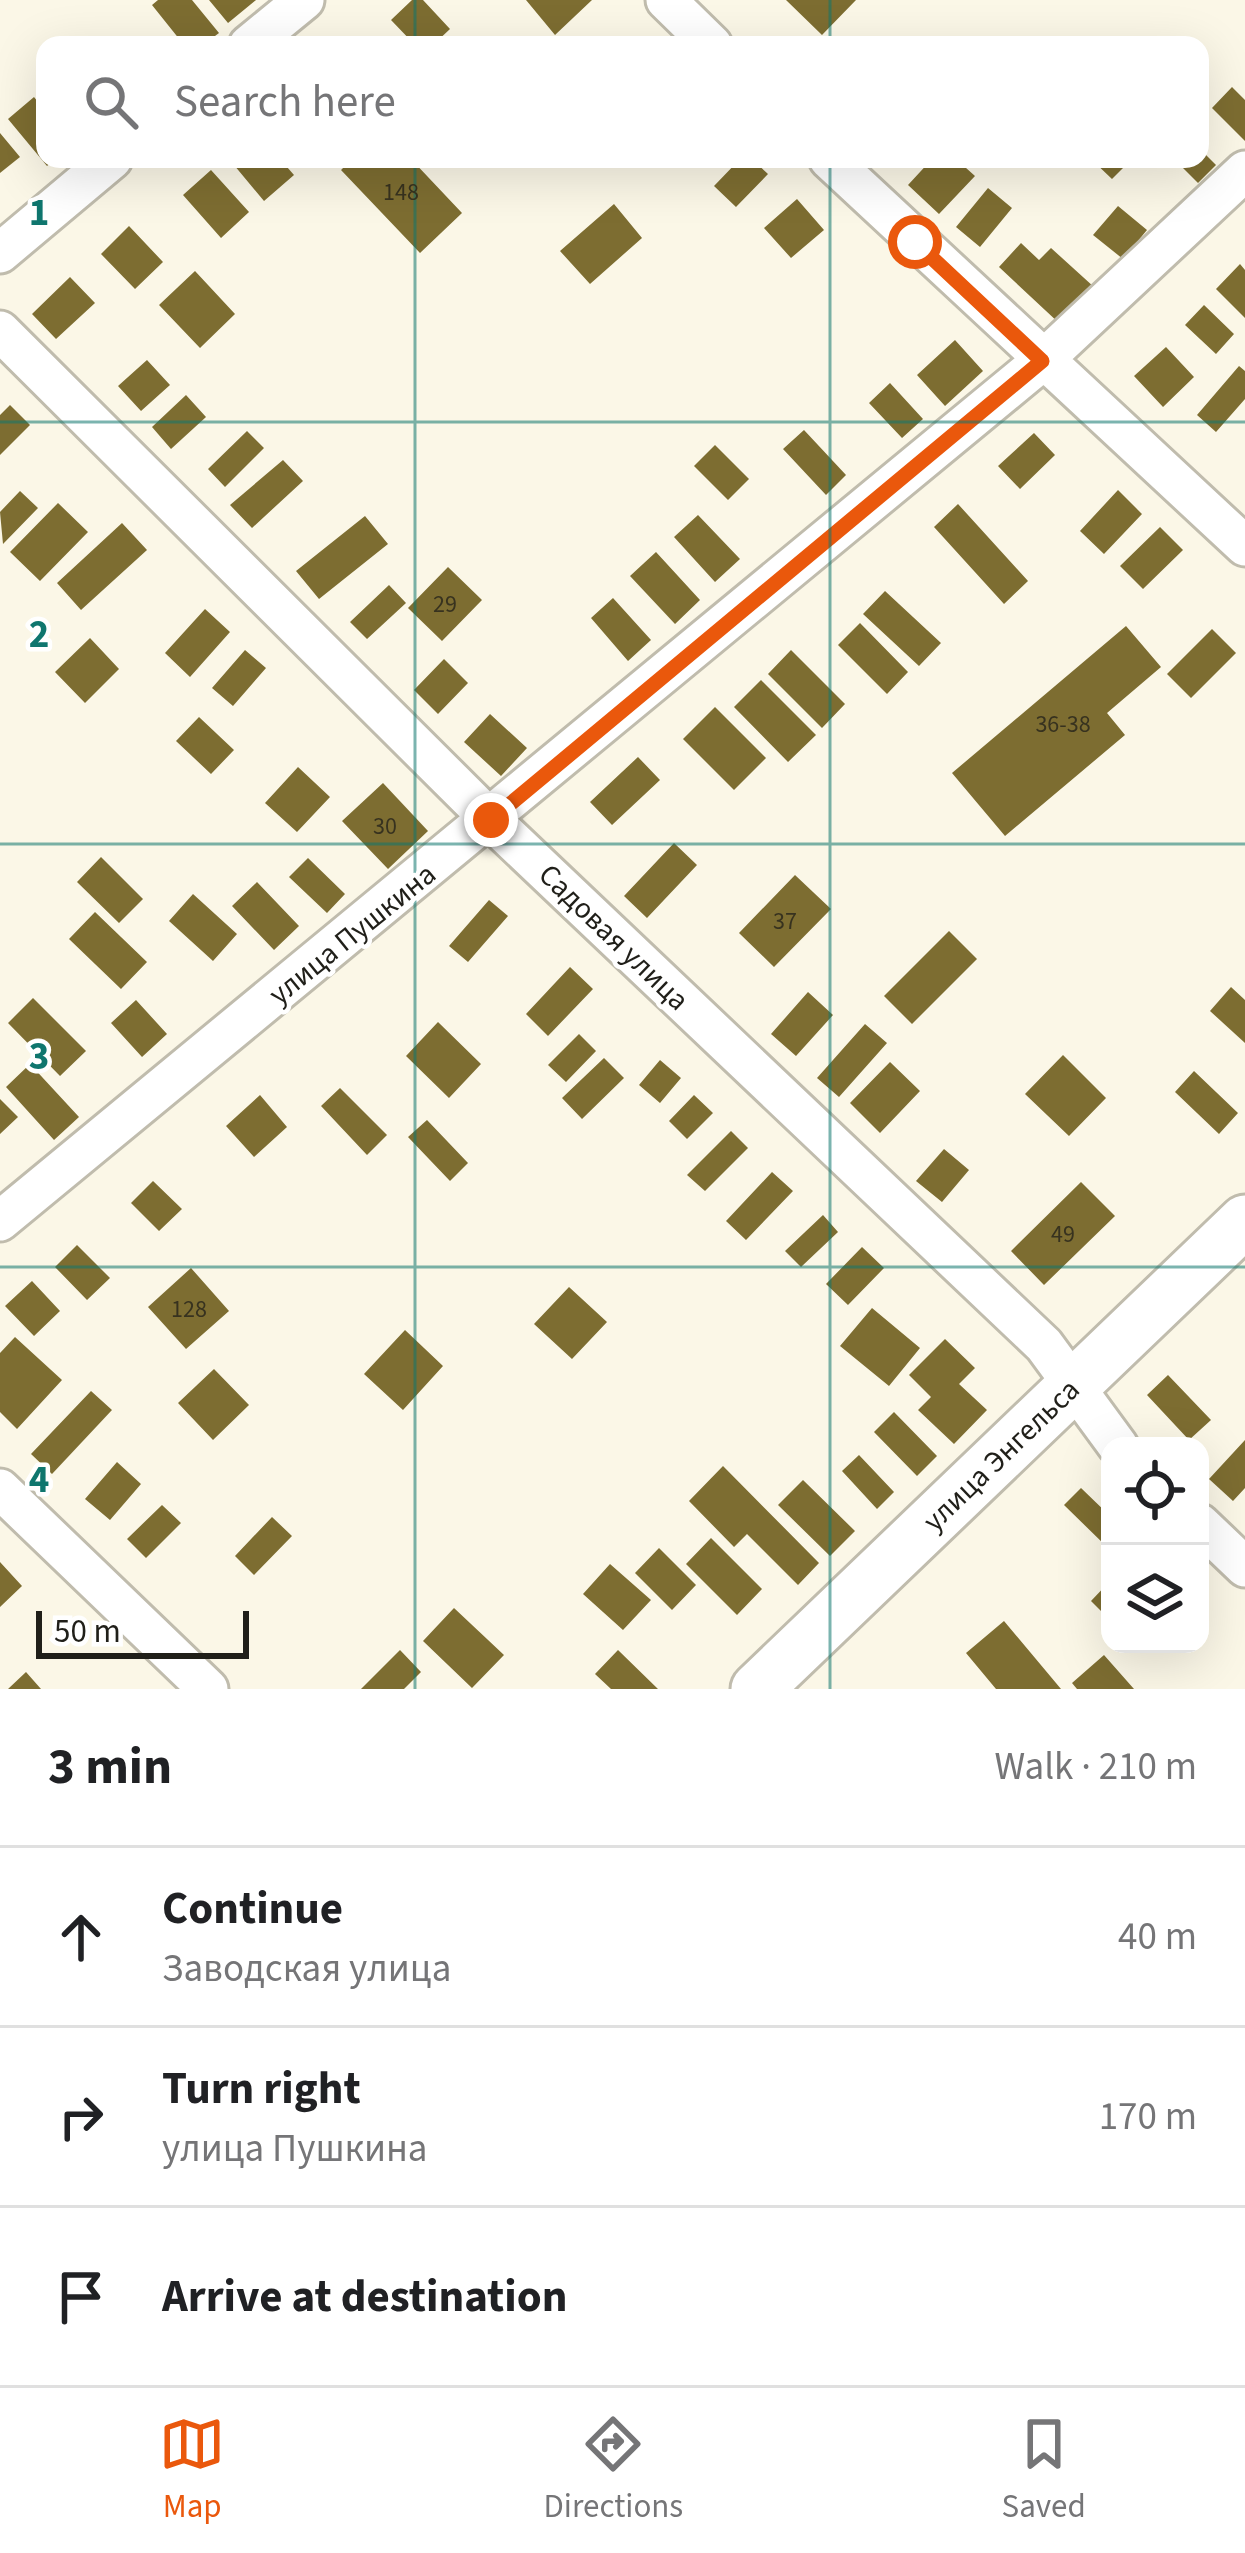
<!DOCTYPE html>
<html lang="en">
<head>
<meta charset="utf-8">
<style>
	:root { --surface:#fff; --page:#f2f2f2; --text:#202124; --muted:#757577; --line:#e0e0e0; --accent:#ea580c }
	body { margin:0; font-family:"Source Sans 3",sans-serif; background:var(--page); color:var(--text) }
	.controls { position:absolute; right:36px; bottom:36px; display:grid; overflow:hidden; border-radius:24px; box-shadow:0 12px 48px #0002 }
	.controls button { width:108px; height:108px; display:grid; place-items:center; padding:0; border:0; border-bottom:3px solid var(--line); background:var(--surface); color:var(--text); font:60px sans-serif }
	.scale { position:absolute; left:36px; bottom:30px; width:213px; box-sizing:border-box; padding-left:12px; border:6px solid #201f19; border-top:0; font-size:33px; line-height:42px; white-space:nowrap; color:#201f19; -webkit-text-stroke:9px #fff; paint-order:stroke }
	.stop { position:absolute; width:36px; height:36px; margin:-27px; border:9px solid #ea580c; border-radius:50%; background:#fff }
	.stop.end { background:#ea580c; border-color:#fff; box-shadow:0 3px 12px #0008 }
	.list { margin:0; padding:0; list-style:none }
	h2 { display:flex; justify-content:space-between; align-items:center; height:156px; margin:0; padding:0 48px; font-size:51px }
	h2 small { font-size:39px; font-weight:400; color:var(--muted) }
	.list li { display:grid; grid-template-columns:78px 1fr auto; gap:36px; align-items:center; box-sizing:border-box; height:180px; padding:0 48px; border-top:3px solid var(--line) }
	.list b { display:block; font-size:45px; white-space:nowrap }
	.list p { margin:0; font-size:39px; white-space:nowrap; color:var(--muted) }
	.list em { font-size:39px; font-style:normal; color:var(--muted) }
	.icon { flex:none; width:66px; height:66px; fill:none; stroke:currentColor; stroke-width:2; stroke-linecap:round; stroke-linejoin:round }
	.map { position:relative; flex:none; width:1245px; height:1689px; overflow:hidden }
	.search { position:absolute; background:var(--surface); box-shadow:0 12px 48px #0002; left:36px; right:36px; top:36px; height:132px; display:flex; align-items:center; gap:30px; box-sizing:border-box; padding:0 42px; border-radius:24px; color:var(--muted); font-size:45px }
	.sheet { height:696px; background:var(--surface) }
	nav { display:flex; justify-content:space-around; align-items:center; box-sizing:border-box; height:168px; border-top:3px solid var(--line); background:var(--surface); font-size:33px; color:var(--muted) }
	nav a { display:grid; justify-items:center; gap:6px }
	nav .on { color:var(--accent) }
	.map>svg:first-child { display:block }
	.building { fill:#7d6d31 }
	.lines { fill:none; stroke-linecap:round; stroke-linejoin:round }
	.minor-casing { stroke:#c0bcad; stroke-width:45 }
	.major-casing { stroke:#c0bcad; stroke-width:57 }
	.minor { stroke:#fff; stroke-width:39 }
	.major { stroke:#fff; stroke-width:51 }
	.route { stroke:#ea580c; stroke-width:15 }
	.grid { fill:none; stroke:#0f766e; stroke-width:3; stroke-opacity:0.55 }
	.labels { text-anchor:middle; stroke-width:9; stroke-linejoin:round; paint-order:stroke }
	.number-label { font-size:24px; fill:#37321f }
	.street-label { font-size:30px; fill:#201f19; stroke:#fff }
	.grid-label { font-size:39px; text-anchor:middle; font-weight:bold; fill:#0f766e; stroke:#fff; stroke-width:9; stroke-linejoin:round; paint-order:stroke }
</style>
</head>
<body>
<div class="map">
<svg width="1245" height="1689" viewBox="0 0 1245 1689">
	<rect width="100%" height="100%" fill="#fbf7e7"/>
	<path class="building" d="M158 0H192L219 33 203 45H184L152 5Z
		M209 0H256L228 23Z
		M412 0H423L450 29 433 45H415L391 20Z
		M526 0H592L555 35Z
		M786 0H856L822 35Z
		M1232 87 1245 100V141L1212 108Z
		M34 97 45 111V159H55L47 166 8 119Z
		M0 133 20 157 0 173Z
		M1200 149 1216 165 1198 183 1174 159H1200Z
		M229 159H280L294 175 264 201Z
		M352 159H411L462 213 420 253 341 170Z
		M740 159H752L768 174 736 207 714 186Z
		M932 159H956L975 176 939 214 908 185Z
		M1091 159H1124L1128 163 1112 179Z
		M211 170 249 212 221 238 183 195Z
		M988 188 1012 208 980 247 956 227Z
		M797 199 824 230 791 258 764 228Z
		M614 204 642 238 590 284 560 251Z
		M1118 206 1147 230 1123 259 1093 235Z
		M129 226 163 262 135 289 101 254Z
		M1021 243 1039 260 1051 248 1094 287 1060 324 999 267Z
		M1240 264 1245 270V318L1216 289Z
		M195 271 235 314 200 348 159 305Z
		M70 277 95 303 56 339 32 314Z
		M1204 305 1234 334 1216 354 1185 325Z
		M955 340 983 371 945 406 917 375Z
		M1166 347 1194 377 1163 407 1134 376Z
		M147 360 170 385 141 411 118 386Z
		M1239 366 1245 371V399L1216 432 1197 415Z
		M890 383 923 419 902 438 869 403Z
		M186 395 206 417 171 449 152 427Z
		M10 405 30 425 0 455V415Z
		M804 430 846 475 826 495 783 449Z
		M247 431 264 448 225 487 208 469Z
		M1034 433 1055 455 1020 489 998 466Z
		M715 445 749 479 728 500 694 466Z
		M283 460 303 481 252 528 230 505Z
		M1118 490 1142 514 1104 554 1080 531Z
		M20 491 38 508 3 544 0 512Z
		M58 503 88 532 40 581 10 552Z
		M958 504 1028 581 1004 604 934 527Z
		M698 515 740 559 715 582 674 537Z
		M365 516 388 544 319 599 296 571Z
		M122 523 147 550 81 610 57 583Z
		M1160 527 1183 550 1143 589 1120 566Z
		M656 552 700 600 675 624 630 576Z
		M448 567 482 600 442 641 408 608Z
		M389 585 406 603 367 639 350 622Z
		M885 591 941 643 919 666 863 614Z
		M613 598 651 640 628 661 591 618Z
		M205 609 230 632 190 677 165 653Z
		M860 623 908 672 887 694 838 645Z
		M1126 626 1161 667 1107 713 1125 735 1005 836 952 773Z
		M1212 629 1236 653 1191 698 1167 674Z
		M90 638 119 669 85 703 55 672Z
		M245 650 266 668 233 706 212 688Z
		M791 650 845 704 822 728 768 674Z
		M444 659 468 683 438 714 414 690Z
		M761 680 816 735 788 762 734 707Z
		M715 707 766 758 734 790 683 739Z
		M490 714 527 748 501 776 464 742Z
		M199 717 234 750 211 774 176 741Z
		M638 757 660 780 612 825 590 802Z
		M298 767 330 797 297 832 265 803Z
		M383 783 428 831 388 869 342 821Z
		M674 843 697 865 647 918 624 896Z
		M101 857 143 899 119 923 77 882Z
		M308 858 345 894 327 913 289 877Z
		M795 875 831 909 774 967 739 933Z
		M257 882 299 926 274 950 232 906Z
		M193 894 237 934 213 961 169 921Z
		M489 900 508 916 468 962 449 946Z
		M95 912 147 962 121 989 69 939Z
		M949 931 977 959 912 1024 884 996Z
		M570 967 593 989 548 1036 526 1014Z
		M1231 987 1245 1000V1043L1210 1011Z
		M808 992 833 1015 796 1056 771 1034Z
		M33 998 86 1051 60 1076 8 1023Z
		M136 1000 167 1034 142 1057 111 1023Z
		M438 1022 481 1064 449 1098 406 1056Z
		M865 1024 887 1043 839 1097 817 1078Z
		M579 1034 596 1051 566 1082 548 1065Z
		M1063 1055 1106 1098 1069 1136 1025 1094Z
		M604 1058 624 1078 582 1119 562 1098Z
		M660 1060 681 1078 660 1103 639 1085Z
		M890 1062 920 1091 880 1133 850 1103Z
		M30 1064 79 1117 54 1140 6 1087Z
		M1194 1071 1238 1113 1219 1134 1175 1092Z
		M340 1088 387 1135 367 1155 321 1106Z
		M260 1095 287 1127 254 1157 226 1126Z
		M694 1095 713 1113 687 1139 669 1121Z
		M0 1099 18 1117 0 1134Z
		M427 1120 468 1163 450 1181 408 1137Z
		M731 1131 748 1148 705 1191 687 1175Z
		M944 1149 969 1170 942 1202 916 1181Z
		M772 1172 793 1191 746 1240 726 1221Z
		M153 1181 182 1209 159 1231 131 1203Z
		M1081 1182 1115 1216 1044 1285 1011 1251Z
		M823 1215 838 1232 801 1267 785 1251Z
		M77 1245 110 1278 87 1300 55 1267Z
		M862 1247 884 1268 848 1305 826 1284Z
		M191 1268 229 1311 186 1349 148 1307Z
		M32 1281 60 1311 34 1336 5 1306Z
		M569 1287 607 1322 572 1359 534 1324Z
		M872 1308 920 1348 889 1386 840 1346Z
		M405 1330 443 1366 403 1410 364 1374Z
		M15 1337 62 1380 17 1429 0 1412V1353Z
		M945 1339 975 1368 959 1384 987 1410 954 1444 918 1410 931 1397 909 1375Z
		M214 1369 249 1405 213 1440 178 1403Z
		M1168 1375 1211 1420 1189 1440 1147 1395Z
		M91 1391 112 1410 52 1474 31 1454Z
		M894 1412 937 1456 917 1476 874 1432Z
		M1245 1440V1488L1233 1501 1209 1479Z
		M859 1455 894 1492 877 1509 842 1471Z
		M117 1462 141 1484 110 1520 85 1499Z
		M723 1466 819 1563 798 1585 747 1534 734 1547 689 1501Z
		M803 1480 855 1531 830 1556 778 1505Z
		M1081 1488 1110 1516 1108 1548 1064 1505Z
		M162 1505 181 1523 146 1558 127 1539Z
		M272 1517 292 1536 254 1575 235 1556Z
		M711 1538 762 1589 737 1615 686 1564Z
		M659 1548 696 1585 672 1610 635 1573Z
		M0 1562 22 1586 0 1607Z
		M610 1564 651 1600 623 1630 583 1594Z
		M1110 1581V1620L1091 1601Z
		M454 1608 504 1655 472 1688 423 1641Z
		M1004 1621 1061 1689H996L966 1653Z
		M400 1650 421 1672 404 1689H361Z
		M618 1650 658 1689H611L595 1674Z
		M1104 1655 1134 1689H1077L1072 1683Z
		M26 1672 41 1689H8Z"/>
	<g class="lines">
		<defs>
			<path id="minor" d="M666 0 712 45
				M249 45 304 0
				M829 159 1245 546
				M0 253 112 159
				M0 331 491 820 1044 1345 1118 1446
				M0 1221 1042 361 1245 171
				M0 1489 208 1689
				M1200 1524 1245 1567"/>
			<path id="major" d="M757 1689 1245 1221"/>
		</defs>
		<use href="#minor" class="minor-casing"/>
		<use href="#major" class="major-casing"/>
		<use href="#minor" class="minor"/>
		<use href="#major" class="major"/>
	</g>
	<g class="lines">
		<path class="route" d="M491 820 1042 361 915 242"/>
	</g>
	<path class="grid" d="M415 0V45M830 0V45M415 159V1689M830 159V1689M0 422H1245M0 844H1245M0 1267H1245"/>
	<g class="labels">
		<g class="number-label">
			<text x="401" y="200">148</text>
			<text x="445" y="612">29</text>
			<text x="1063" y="732">36-38</text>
			<text x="385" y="834">30</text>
			<text x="785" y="929">37</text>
			<text x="1063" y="1242">49</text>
			<text x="189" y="1317">128</text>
		</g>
		<g class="street-label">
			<text transform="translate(352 934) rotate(-39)" y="10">улица Пушкина</text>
			<text transform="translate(614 937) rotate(44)" y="10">Садовая улица</text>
			<text transform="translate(1001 1455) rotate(-44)" y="10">улица Энгельса</text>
		</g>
	</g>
	<g class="grid-label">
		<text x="39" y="225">1</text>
		<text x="39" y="647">2</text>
		<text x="39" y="1069">3</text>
		<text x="39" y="1492">4</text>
	</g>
</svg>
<div class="controls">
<button><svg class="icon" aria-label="locate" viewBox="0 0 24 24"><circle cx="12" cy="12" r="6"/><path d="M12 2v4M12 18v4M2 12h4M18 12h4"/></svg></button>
<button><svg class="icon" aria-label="layers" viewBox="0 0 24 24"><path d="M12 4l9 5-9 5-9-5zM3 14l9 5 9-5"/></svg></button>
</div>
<div class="scale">50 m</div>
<div class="stop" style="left:915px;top:242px"></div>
<div class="stop end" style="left:491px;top:820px"></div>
<div class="search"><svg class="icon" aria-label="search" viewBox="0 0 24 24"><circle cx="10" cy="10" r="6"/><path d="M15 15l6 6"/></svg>Search here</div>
</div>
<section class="sheet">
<h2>3 min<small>Walk · 210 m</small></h2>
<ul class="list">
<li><svg class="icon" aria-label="ahead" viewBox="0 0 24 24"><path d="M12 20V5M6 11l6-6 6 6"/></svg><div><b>Continue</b><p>Заводская улица</p></div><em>40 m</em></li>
<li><svg class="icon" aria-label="right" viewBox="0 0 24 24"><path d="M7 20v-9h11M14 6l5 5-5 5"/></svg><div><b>Turn right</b><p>улица Пушкина</p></div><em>170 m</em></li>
<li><svg class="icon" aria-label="arrive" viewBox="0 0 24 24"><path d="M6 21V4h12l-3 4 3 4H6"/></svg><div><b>Arrive at destination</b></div></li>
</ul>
</section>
<nav>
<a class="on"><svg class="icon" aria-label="map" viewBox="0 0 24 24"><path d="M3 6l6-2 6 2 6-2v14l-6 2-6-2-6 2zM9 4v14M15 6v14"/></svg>Map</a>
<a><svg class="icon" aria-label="directions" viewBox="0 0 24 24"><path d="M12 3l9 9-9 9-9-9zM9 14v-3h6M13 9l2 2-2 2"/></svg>Directions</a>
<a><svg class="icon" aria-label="saved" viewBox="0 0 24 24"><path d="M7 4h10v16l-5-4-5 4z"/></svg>Saved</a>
</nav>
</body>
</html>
